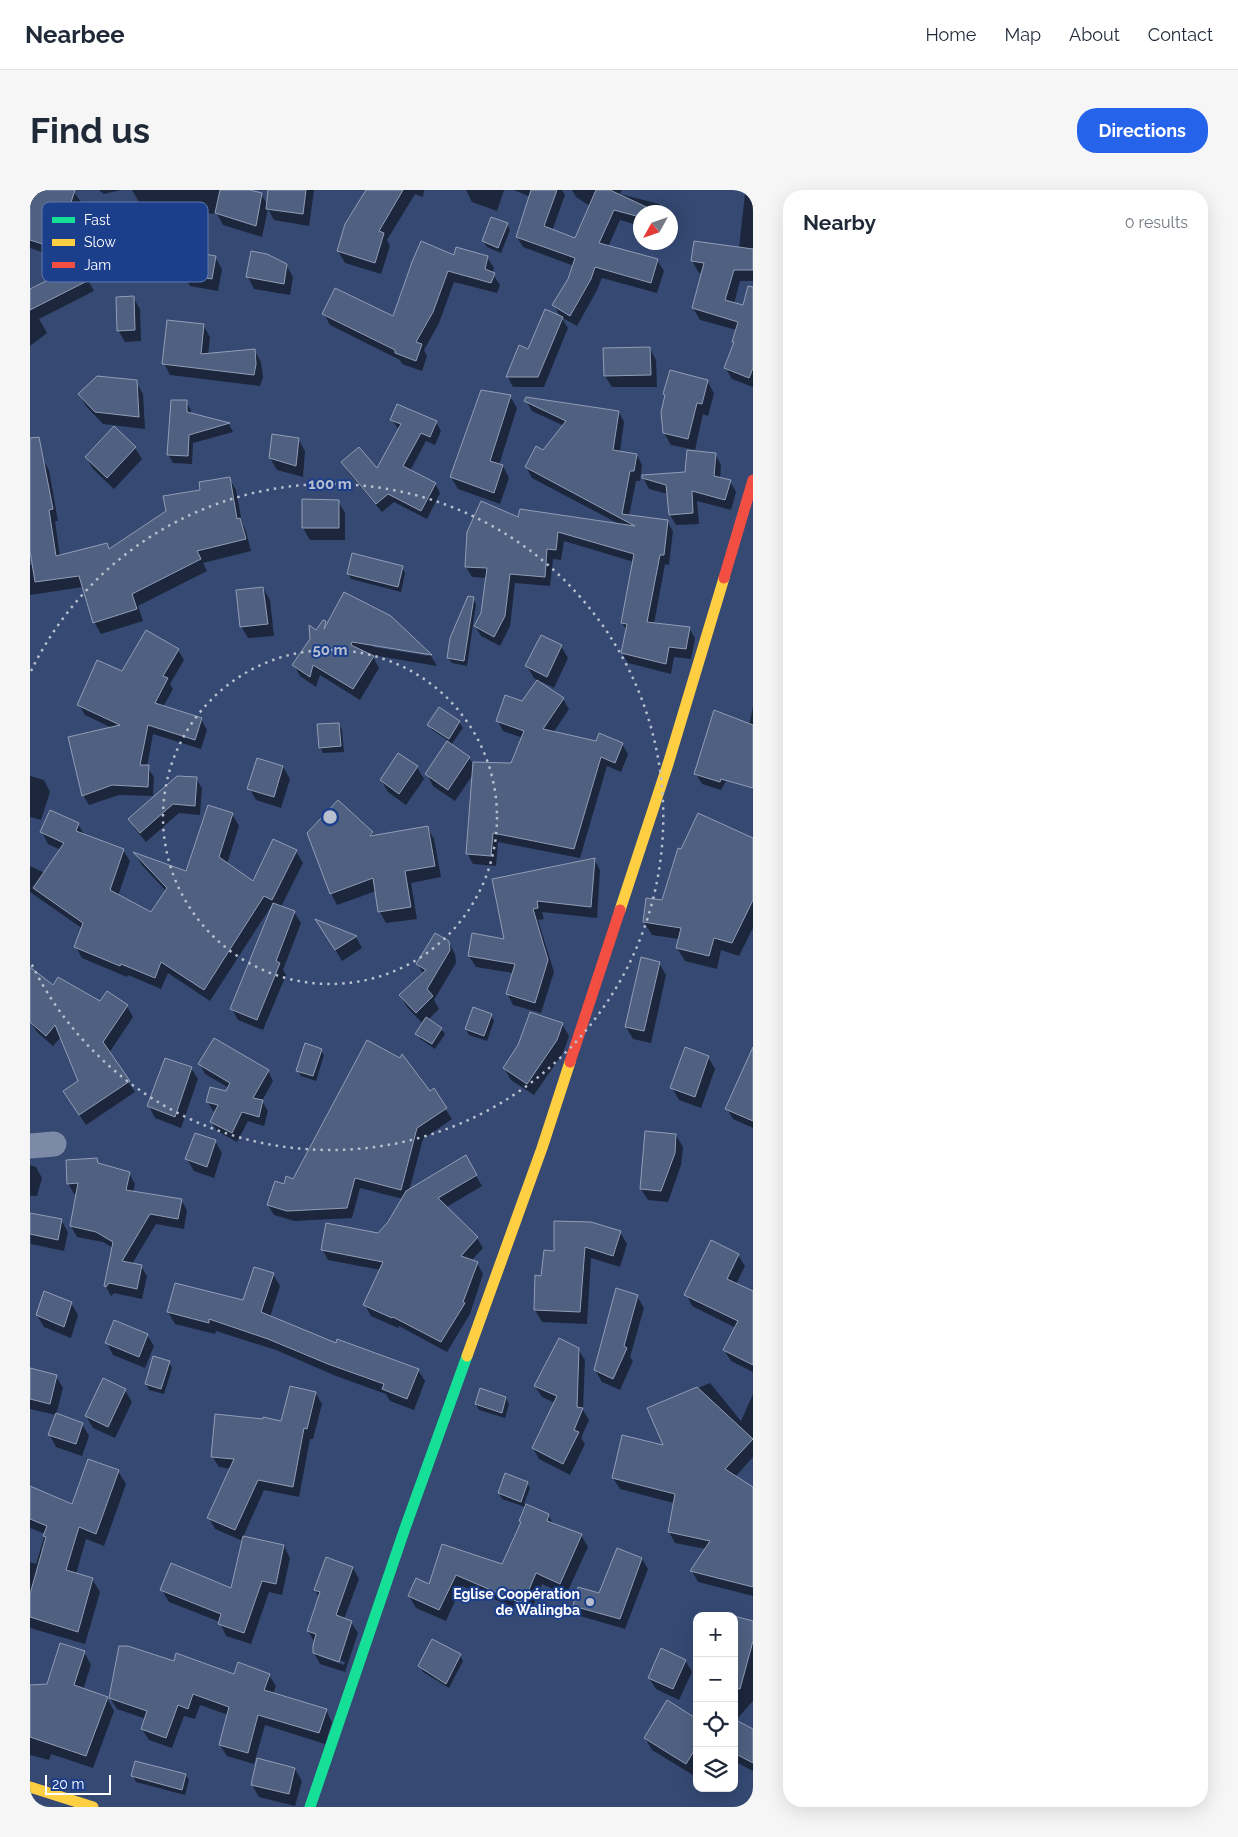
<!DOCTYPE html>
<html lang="en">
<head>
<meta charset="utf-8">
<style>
	:root { --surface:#fff; --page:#f6f6f7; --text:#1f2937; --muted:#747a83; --line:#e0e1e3; --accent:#2563eb }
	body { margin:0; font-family:Raleway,sans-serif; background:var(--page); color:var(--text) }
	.controls { position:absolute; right:15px; bottom:15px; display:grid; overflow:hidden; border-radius:10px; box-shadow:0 5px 20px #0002 }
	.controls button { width:45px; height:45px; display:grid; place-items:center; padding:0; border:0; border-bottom:1px solid var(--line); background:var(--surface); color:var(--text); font:25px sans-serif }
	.compass { position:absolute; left:603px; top:15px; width:45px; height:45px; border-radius:50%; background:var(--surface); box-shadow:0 5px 20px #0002; rotate:230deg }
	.scale { position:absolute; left:15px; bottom:12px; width:66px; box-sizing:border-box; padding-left:5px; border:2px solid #fff; border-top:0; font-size:14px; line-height:18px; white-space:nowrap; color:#fff; -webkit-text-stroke:4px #1c3f8c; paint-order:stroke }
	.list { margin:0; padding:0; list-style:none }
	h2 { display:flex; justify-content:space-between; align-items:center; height:65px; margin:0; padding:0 20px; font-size:21px }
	h2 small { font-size:16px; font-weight:400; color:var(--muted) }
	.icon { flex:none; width:28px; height:28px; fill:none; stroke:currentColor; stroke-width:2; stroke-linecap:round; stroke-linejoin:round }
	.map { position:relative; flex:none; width:723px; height:1617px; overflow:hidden; border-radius:20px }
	header { display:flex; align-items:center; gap:30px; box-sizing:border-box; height:70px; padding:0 25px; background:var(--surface); border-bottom:1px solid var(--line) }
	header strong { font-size:24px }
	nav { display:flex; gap:28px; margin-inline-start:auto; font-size:18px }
	.intro { display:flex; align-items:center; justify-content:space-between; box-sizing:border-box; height:120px; padding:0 30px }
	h1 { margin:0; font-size:35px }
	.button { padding:12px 22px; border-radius:20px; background:var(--accent); color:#fff; font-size:18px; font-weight:700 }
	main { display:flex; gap:30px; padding:0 30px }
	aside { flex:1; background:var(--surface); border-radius:20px; box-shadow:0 5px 20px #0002 }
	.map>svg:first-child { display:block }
	.shadow { fill:#0007; fill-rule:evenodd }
	.building { fill:#4f6081; stroke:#919db5 }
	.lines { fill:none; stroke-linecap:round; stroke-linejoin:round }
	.street { stroke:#7c8aa7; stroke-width:25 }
	.fast { stroke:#16e098; stroke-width:11 }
	.slow { stroke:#ffcf43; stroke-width:11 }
	.jam { stroke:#f24e42; stroke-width:11 }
	.ring { fill:none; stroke:#b8bfce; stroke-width:2.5; stroke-dasharray:2.5 5 }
	.poi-dot { fill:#b8bfce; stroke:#1c3f8c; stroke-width:2 }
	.labels { text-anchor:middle; stroke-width:4; stroke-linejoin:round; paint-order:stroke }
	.poi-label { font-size:14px; font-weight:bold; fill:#fff; stroke:#1c3f8c; text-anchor:end }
	.key { fill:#1c3f8c; stroke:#6079ae; stroke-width:1 }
	.key-label { font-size:14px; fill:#fff }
	.centre { fill:#b8bfce; stroke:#1c3f8c; stroke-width:2.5 }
	.ring-label { font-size:15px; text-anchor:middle; font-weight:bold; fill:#b8bfce; stroke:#1c3f8c; stroke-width:4; stroke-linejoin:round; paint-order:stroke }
</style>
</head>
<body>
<header>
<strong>Nearbee</strong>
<nav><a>Home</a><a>Map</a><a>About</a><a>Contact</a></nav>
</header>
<div class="intro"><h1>Find us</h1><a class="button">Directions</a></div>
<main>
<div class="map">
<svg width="723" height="1617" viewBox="0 0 723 1617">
	<rect width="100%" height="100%" fill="#354973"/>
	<path class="shadow" d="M0 0H40L44 2 51 12 38 49 48 52 54 62 51 77 64 101 9 129 17 143 0 156V101L45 78 25 73 20 65 0 58Z
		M69 0H91L74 4Z
		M102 0H214L231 4 238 15 240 0H284L279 36 244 30 238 19 232 47 193 35 187 24 118 19 114 21Z
		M360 0H394L393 7 385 4 357 50 360 56 351 84 315 73 308 61Z
		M436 0H474L467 21 442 12Z
		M484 0H532L535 5 522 41 545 49 560 16 546 7 542 0H592L590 4 629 14 634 22H610V36L590 30 578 57 627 70 634 81 627 103 572 88 567 100 547 136 531 127 538 138 514 197H483L478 187 499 161 531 128 524 115 539 89 544 76 493 57 487 47 500 7Z
		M715 3 723 4V91H710L704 114 723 119V197L702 189 695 177 705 153 703 151 707 140 670 130 663 118 673 83H669L662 71 709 58Z
		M477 34 480 40 471 63 457 57 453 51Z
		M185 67 192 79 188 101 160 96 154 84Z
		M424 67H457L464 78 462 83 470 95 467 103 424 92 409 133 394 160 397 166 392 181 372 174 370 170 300 135 294 124 363 128Z
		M256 75 263 87 260 105 224 99 218 87Z
		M103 107 110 119 111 151 95 152 88 140Z
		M173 135 180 147 178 165 224 160 231 172 233 187 230 196 140 185 134 173Z
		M620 159 626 170 627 197H582L575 186Z
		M677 191 684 203 678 226 673 224 665 260 641 255 634 243Z
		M106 192 113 204 115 239 73 234 56 216 49 204Z
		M480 206 487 218 469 275 473 276 479 288 470 314 428 299 421 287Z
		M496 211 589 222 594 232 590 262 607 265 612 275 610 291H606L599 326 637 331 643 341 639 375 635 374 624 434 659 438 665 448 661 469 644 467 641 484 598 473 592 463 597 441 592 433 604 372 534 351 531 370 523 369 520 396 485 393 480 436 470 456 451 446 445 436 452 424 457 388 442 387 436 377 489 329 591 335 502 288 496 277 514 262 534 236 502 221Z
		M156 212 161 220V225L199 234 203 242 163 253 162 274 143 273 138 264Z
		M362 230 406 232 411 241 405 255 396 251 380 281 405 293 410 303 397 329 364 312 352 322 318 282 313 273 347 280 369 240Z
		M0 249 19 280 28 331H25L30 367 77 354 80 360 171 301 199 288 206 300 212 333 216 341 221 361 173 373 177 381 108 416 113 431 71 444 64 432 53 397 0 405V375L3 374 0 352Z
		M268 249 275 261 273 287 247 280 240 268Z
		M105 258 112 269 84 299 63 279 56 267Z
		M685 264 691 275 690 289 700 291 706 302 701 320 667 311 669 334 646 335 640 325 638 304 619 299 612 286 656 283Z
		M308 311 315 323V350H280L273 338Z
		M372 377 375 383 371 402 321 389 318 383Z
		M233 398 240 410 244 446 218 448 211 436Z
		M443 408 446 414 437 476 422 473 418 468Z
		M360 427 401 466 407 476 342 465 349 478 330 510 290 485 286 497 270 486 264 475 286 442 296 432 297 436ZM343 454 396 463 399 466 343 457Z
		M531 456 538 468 524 498 512 492 511 494 533 509 539 519 523 543 566 553 592 554 598 564 591 582 577 576 550 668 468 652 466 676 443 674 437 663 444 583 425 611 403 596 397 584 419 551 402 540 399 535 429 532 433 538 421 555 439 568 443 574H481L493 548 473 541 468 531 493 513 508 491 504 488 497 476Z
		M148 460 154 470 140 494 143 499 133 517 171 529 177 540 171 559 123 544 117 577 124 587 123 606 89 605 59 615 53 605 82 538 55 525 49 515 92 483Z
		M723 517V594L700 584 691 600 672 594 666 584 719 535Z
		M309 534 312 540 314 562 293 563 290 557Z
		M253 577 260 589 251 618 226 610 219 598Z
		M387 577 394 589 376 615 358 602 351 590Z
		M0 586 14 590 20 602 11 630 0 627Z
		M166 589 172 598 170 625 149 623 116 652 105 639 99 629Z
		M202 624 209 636 197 674 223 693 266 661 273 673 251 717 264 722 271 733 253 780 256 785 233 840 208 830 202 819 242 715 180 811 138 783 131 799 98 785 97 787 52 768 46 757 53 739 0 702V676L15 683 31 660 18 654 12 642 48 634 55 646 93 660 100 671 88 706 121 724 136 701 111 674 106 664 157 683Z
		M397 637 404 649 411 687 381 693 387 729 356 733 350 722 346 701 307 715 301 703 342 642 345 647Z
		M723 649V738L709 766 691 760 687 779 655 771 647 758 649 749 622 745 614 732 633 712Z
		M564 669 570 680 567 728 512 722 514 729 508 730 524 782 511 823 483 815 477 803 483 783 446 777 439 766 476 750 463 690Z
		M294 741 326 747 332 758 312 771Z
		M418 751 425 764 426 773 404 810 409 819 398 830 411 839 415 844 405 859 390 849 387 844 393 834 377 817 370 805 393 784 388 774Z
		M629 773 636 785 621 853 603 849 596 837Z
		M0 778 24 796 70 813 97 816 103 827 79 863 105 902 56 935 34 902 50 892 31 847 23 856 7 842 0 831Z
		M461 825 464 831 457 851 439 845 436 839Z
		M532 834 539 846 533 863 504 905 481 890 474 878Z
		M291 860 294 865 286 891 271 886 268 881Z
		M678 867 685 879 671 918 649 910 642 898Z
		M723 872V938L703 929 697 919Z
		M170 874 238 881 243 891 232 911 238 921 234 936 218 931 207 952 187 941 181 932 186 922 183 921 177 911 196 902 199 898 175 884Z
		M161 878 168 889 151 938 125 928 119 916Z
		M403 900 422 929 393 949 379 1001 435 967 452 996 415 1018 447 1048 453 1058 441 1071 447 1073 453 1084 440 1124 417 1162 369 1136 368 1138 341 1126 335 1115 351 1080 298 1070 292 1059 348 1045 359 1033 373 1009 330 998 322 1028 264 1031 244 1025 238 1015 255 996Z
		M646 945 653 957 651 975 638 1012 618 1010 611 999Z
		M185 951 192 963 184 988 164 981 157 969Z
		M0 975 6 977 12 988 7 1006H0Z
		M99 983 105 994 103 1002 151 1010 157 1020 154 1039 126 1034 102 1074 111 1076 117 1086 112 1109 84 1103 81 1106 75 1095 83 1058 73 1052 47 1047 41 1036 48 1003 44 1004 38 993Z
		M0 1024 31 1030 38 1042 34 1061 1 1054Z
		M590 1042 597 1054 590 1077 561 1068 557 1134 512 1132 505 1120 512 1087 525 1063Z
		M708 1065 715 1076 706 1094 723 1102V1182L701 1171 694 1160 706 1138 662 1116 656 1104Z
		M243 1084 250 1096 240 1127 307 1155 388 1180 395 1191 384 1220 360 1211 356 1204 306 1186 246 1160 186 1141 185 1144 145 1134 138 1122 214 1111Z
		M607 1106 614 1118 600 1167 603 1171 590 1200 572 1192 565 1180Z
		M41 1113 48 1125 41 1148 14 1137 7 1125Z
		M117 1145 124 1156 115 1178 83 1165 77 1153Z
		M548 1159 555 1170 553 1220 559 1230 551 1248 555 1254 540 1285 509 1269 503 1258 525 1213 512 1207 505 1196Z
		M139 1172 142 1178 134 1204 119 1200 116 1194Z
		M0 1179 26 1186 33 1198 26 1225 52 1234 59 1246 52 1266 26 1257 20 1245 26 1225 0 1219Z
		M680 1193 711 1231 723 1204V1267L705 1287 723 1299V1406L668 1392 662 1381 676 1359 645 1353 639 1342 644 1313 590 1299 583 1288 635 1257 619 1219Z
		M95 1200 102 1212 85 1248 63 1238 56 1226Z
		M450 1200 476 1208 479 1214 475 1228 449 1220 446 1214Z
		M286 1204 292 1214 283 1249H280L269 1307 234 1300 213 1347 254 1356 260 1368 252 1405 239 1402 221 1454 196 1446 190 1432 139 1412 132 1400 202 1399 213 1351 185 1339 179 1328 201 1279 189 1277 182 1266 252 1232Z
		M88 1281 96 1294 74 1356 56 1349 46 1384 62 1389 70 1402 55 1454 0 1438V1439V1372L6 1374 15 1344 0 1338V1297L42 1315Z
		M497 1293 500 1298 494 1314 518 1325 524 1335 551 1345 558 1357 536 1405 512 1394 500 1424 432 1396 416 1431 386 1418 379 1406 400 1396 413 1355 473 1375 492 1333 490 1330 495 1317 472 1309 469 1303Z
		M587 1360 612 1369 618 1379 595 1439 550 1426 544 1415 570 1404Z
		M297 1369 323 1378 329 1389 314 1429 321 1432 328 1443 315 1482 290 1474 284 1463 285 1453 278 1441 289 1407 285 1400ZM289 1464 315 1472 314 1475 289 1466Z
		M686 1423 697 1426H685Z
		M704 1428 723 1433V1511L705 1531 723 1540V1581L704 1571Z
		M54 1462 61 1475 53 1500 77 1508 84 1521 63 1578 21 1564 19 1570 0 1565V1496H18Z
		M430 1465 433 1471 419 1498 393 1482 390 1476Z
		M655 1470 662 1482 649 1510 626 1499 619 1488Z
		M144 1473 205 1485H239L246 1496 243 1504 296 1520 302 1532 295 1554 235 1535 224 1574 197 1566 190 1555 198 1525 170 1515 165 1529 154 1526 142 1558 119 1550 112 1539 116 1529 87 1519 80 1508Z
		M667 1530V1579L663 1585 622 1560 615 1548Z
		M265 1579 272 1591 265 1616 229 1607 222 1595Z
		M156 1585 159 1590 155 1605 106 1592 103 1586Z"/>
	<path class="building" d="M0 0H45L30 46 49 50 45 69 18 63 19 56 0 50Z
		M190 0H220L232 3 226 36 185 23Z
		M238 0H276L273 24 236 19Z
		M336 0H373L349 41 354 43 345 73 307 61 315 34Z
		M501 0H527L514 36 545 48 566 0H580L627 22H610V27L584 20 569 53 628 69 621 93 565 77 561 89 540 126 522 115 538 89 545 68 486 47Z
		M461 27 478 33 468 58 452 51Z
		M391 51 424 65 426 57 458 66 455 79 465 83 461 93 418 81 403 122 386 152 392 154 386 171 365 163V160L292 124 305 98 363 126 382 72Z
		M664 51 723 59V80H704L695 110 713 115 718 96 723 97V178L719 188 694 178 704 152H702L708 132 662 118 674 73 661 71Z
		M156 61 186 66 182 89 152 84Z
		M221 61 237 64 257 74 254 94 216 87Z
		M50 74 59 90 0 120V99Z
		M104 106 105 140 87 141 86 107Z
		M515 119 533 127 508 187H476L489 155 498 159Z
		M137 130 174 134 171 164 225 159 226 174 224 185 132 174Z
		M620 157 621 185 574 186 573 158Z
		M640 180 678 190 672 214 667 213 658 249 633 243 631 222 635 205 633 204Z
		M67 186 107 190 109 227 65 222 48 204Z
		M451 200 481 205 460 271 473 275 464 303 420 287Z
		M496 207 589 221 583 260 607 264 604 281H600L592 324 638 330 634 365H630L617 432 660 437 656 459 639 457 636 474 591 463 597 434 591 433 604 364 528 342 526 360 517 359 515 387 480 384 475 426 464 447 444 436 451 423 457 378 435 377 437 342 451 311 488 327 490 319 605 336 495 277 506 256 513 260 536 231 494 211Z
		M141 210H157V222L200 233 159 245 158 266 137 265Z
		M367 214 407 231 400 247 391 243 373 276 406 293 391 321 358 304 346 314 311 272 329 257 347 278 371 234 360 230Z
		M84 236 106 257 77 288 55 267Z
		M242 244 269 248 266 276 239 268Z
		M9 247 23 319 19 320 26 366 77 353 79 359 136 321 133 306 170 300 169 292 200 287 207 329 210 328 216 349 167 361 171 369 102 404 107 419 63 433 49 386 5 392 0 361V248Z
		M657 260 686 263 684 286 701 290 695 310 662 301 663 323 639 325 636 295 612 288V285L655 282Z
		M272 309 309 310V338H272Z
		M322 363 373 376 368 397 317 384Z
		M233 397 238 434 210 437 206 400Z
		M314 402 361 426 402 465 322 452 321 455 344 466 323 499 283 475 280 487 262 475 280 449 279 435 286 440 293 430 296 431 294 439Z
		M438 406 444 407 434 471 417 468 420 448Z
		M116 440 149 459 133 486 138 488 125 513 172 528 165 550 118 535 110 575H119L118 597 82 595 52 606 38 547 90 535 47 515 67 470 92 481Z
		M511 445 532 455 517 487 495 476Z
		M507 490 534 508 513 539 566 551 569 543 593 553 585 573 571 567 544 659 463 643 461 666 436 664 443 572 481 573 494 541 466 531 475 505 492 511Z
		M409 517 430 531 419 549 397 535Z
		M684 520 723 535V598L691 589 690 592 664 584Z
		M309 533 311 556 289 558 287 534Z
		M417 551 440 567 418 600 395 584Z
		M368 563 388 576 369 604 350 590Z
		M227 568 253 576 244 607 217 599Z
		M147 586 167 587 165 616 143 614 110 643 98 629Z
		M308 610 343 642 340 646 398 636 405 676 375 681 381 717 348 722 343 688 300 704 277 643Z
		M178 615 203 623 189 667 223 691 243 649 267 660 242 710 234 706 174 800 131 772 125 788 91 774 90 776 44 757 53 733 3 698 34 653 10 642 20 620 49 633 46 641 94 659 80 700 121 722 137 698 103 662 156 681Z
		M668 623 723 648V710L702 753 684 748 679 766 646 758 651 738 613 732 616 708 632 710 648 658 651 659Z
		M565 668 561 717 507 711 508 718 503 719 518 770 505 813 476 804 485 774 438 766 442 743 474 749 462 689Z
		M243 713 265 721 246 771 250 773 227 830 200 819Z
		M285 729 327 746 305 760Z
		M405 743 419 751 420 760 397 799 403 806 386 823 369 805 396 780 386 774Z
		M611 767 630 772 614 841 595 837Z
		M0 777 23 795 28 787 70 811 77 801 98 815 73 852 100 891 49 925 33 901 48 891 25 835 16 846 0 832Z
		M443 817 462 824 454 846 435 839Z
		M500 822 533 833 527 850 497 894 473 878 488 855Z
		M396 827 412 838 402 854 385 844Z
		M184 848 239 880 223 908 233 910 229 927 212 922 202 943 180 932 188 915 176 912 180 897 196 901 200 893 168 874Z
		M337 850 370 868 372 864 400 901 404 898 417 918 387 938 371 1000 325 988 317 1018 257 1021 237 1015 245 991 254 994 256 986 263 989Z
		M275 853 292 859 283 886 266 881Z
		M655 857 679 866 665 907 640 898Z
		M723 857V931L695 919Z
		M135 868 162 877 145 927 117 916Z
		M615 941 646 944 645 963 631 1001 610 999Z
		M165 943 186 950 177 977 155 969Z
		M436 965 447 985 408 1008 448 1047 431 1066 448 1072 433 1112 435 1113 411 1152 363 1127 362 1128 333 1115 353 1072 291 1060 296 1033 348 1043 358 1032 376 1001Z
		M67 968 68 973 100 982 96 1000 152 1009 148 1029 120 1024 92 1071 112 1075 107 1099 79 1093 76 1097 74 1096 83 1052 66 1042 40 1036 48 993 37 994 36 970Z
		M0 1023 32 1029 28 1050 0 1044Z
		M524 1031 561 1032 591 1041 583 1066 555 1057 550 1122 504 1120 505 1085 511 1086 514 1060 524 1061Z
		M681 1050 709 1064 697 1089 723 1101V1175L693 1160 708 1131 654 1105Z
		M224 1077 244 1083 231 1122 306 1153 307 1149 389 1179 377 1209 352 1199 354 1194 298 1174 238 1149 179 1129V1133L137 1122 145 1093 213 1110Z
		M586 1098 608 1105 594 1156 597 1158 583 1189 564 1180Z
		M14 1101 42 1112 34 1137 6 1125Z
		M84 1130 118 1144 109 1167 75 1153Z
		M529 1148 549 1158 547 1217 553 1218 544 1240 549 1242 533 1274 502 1258 527 1206 504 1196Z
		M123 1166 140 1171 131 1199 115 1194Z
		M0 1178 27 1185 20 1214 0 1209Z
		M73 1188 96 1199 78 1237 55 1226Z
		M260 1196 286 1202 277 1239 274 1238 263 1297 228 1290 205 1340 177 1328 204 1269 181 1267 185 1224 233 1229V1227L251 1231Z
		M667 1197 723 1249 695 1279 723 1297V1397L660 1381 680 1351 638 1342 645 1304 582 1288 592 1245 633 1255 617 1218Z
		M450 1198 476 1207 472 1223 445 1214Z
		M26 1223 53 1233 46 1254 18 1245Z
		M58 1269 89 1280 66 1344 49 1337 36 1380 63 1388 48 1442 0 1427V1404L16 1347 13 1346 17 1336 0 1329V1296L42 1314Z
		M475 1283 498 1292 491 1312 468 1303Z
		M496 1314 519 1324 517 1331 552 1344 530 1394 506 1383 493 1414 426 1385 409 1420 378 1406 386 1388 399 1394 412 1354 472 1374 491 1332 489 1331Z
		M213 1346 254 1355 246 1394 232 1391 214 1443 188 1434 191 1424 130 1400 141 1373 201 1398Z
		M587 1358 612 1368 590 1429 543 1416 548 1397 569 1403Z
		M296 1367 323 1377 306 1425 322 1431 309 1472 283 1463V1456L286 1444 277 1441 290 1402 284 1400Z
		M704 1426 723 1431V1451L710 1499 704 1498Z
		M402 1449 431 1464 416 1494 388 1476Z
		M30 1453 55 1461 44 1495 78 1507 56 1566 0 1547V1495L17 1494Z
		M89 1456H98L144 1471 146 1463 204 1484 208 1472 240 1484 234 1500 297 1519 289 1543 228 1525 218 1563 189 1555 199 1517 163 1504 158 1519 148 1515 136 1548 111 1539 117 1521 79 1508Z
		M631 1458 656 1470 643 1499 618 1488Z
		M637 1510 667 1529V1556L656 1574 614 1548Z
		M704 1529 723 1539V1573L704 1563Z
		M227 1568 265 1578 259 1604 221 1595Z
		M105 1571 156 1584 152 1600 101 1586Z"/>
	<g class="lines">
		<path class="street" d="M0 956 24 954"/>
		<path class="fast" d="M280 1617 374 1341 437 1166"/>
		<path class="slow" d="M590 720 638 574 694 388
			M437 1166 512 958 540 872
			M0 1597 63 1617"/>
		<path class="jam" d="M694 388 723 290
			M540 872 590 720"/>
	</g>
	<g class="ring">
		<circle cx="300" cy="627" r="167"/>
		<path d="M1 481A333 333 0 1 1 1 773"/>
	</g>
	<circle class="poi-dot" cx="560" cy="1412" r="5"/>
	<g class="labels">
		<g class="poi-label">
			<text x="550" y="1409">Eglise Coopération<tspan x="550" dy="16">de Walingba</tspan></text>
		</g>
	</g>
	<rect x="12" y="12" width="166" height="80" rx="8" class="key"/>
	<rect x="22" y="27" width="23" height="6" fill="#16e098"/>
	<rect x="22" y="49" width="23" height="7" fill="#ffcf43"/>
	<rect x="22" y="72" width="23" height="6" fill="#f24e42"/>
	<g class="key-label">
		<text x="54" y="35">Fast</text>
		<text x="54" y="57">Slow</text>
		<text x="54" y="80">Jam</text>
	</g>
	<circle cx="300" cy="627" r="8" class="centre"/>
	<g class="ring-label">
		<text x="300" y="299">100 m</text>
		<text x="300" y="465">50 m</text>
	</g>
</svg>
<div class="controls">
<button>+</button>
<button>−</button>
<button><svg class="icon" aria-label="locate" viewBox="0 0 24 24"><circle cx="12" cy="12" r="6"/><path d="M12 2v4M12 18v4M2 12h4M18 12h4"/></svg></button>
<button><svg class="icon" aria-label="layers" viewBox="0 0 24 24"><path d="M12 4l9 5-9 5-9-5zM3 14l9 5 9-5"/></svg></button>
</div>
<svg class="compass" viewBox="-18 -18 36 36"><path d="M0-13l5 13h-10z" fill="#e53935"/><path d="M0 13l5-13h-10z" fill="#747a83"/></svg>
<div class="scale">20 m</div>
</div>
<aside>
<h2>Nearby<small>0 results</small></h2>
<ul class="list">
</ul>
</aside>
</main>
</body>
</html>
